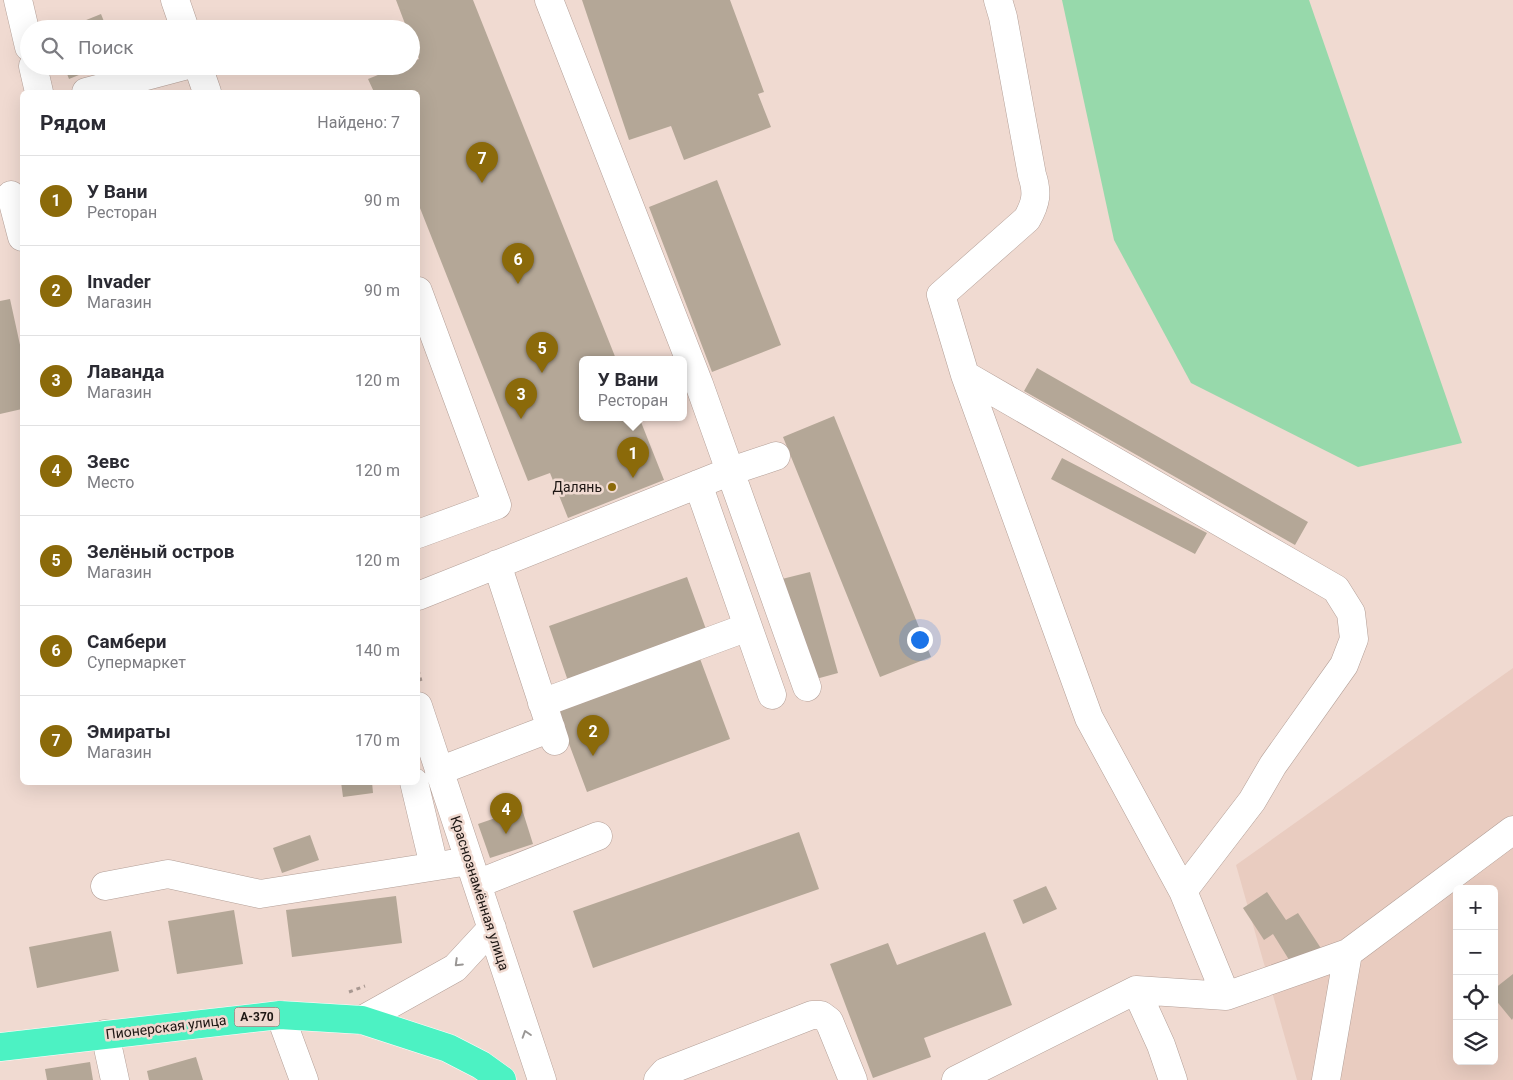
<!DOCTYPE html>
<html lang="ru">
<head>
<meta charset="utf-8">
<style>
	:root { --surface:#fff; --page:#f7f7f7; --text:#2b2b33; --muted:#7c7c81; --line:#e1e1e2; --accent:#8b6a0a }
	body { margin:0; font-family:Roboto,sans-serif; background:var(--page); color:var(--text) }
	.controls { position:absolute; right:15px; bottom:15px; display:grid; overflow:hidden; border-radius:8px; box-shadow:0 5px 20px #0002 }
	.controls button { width:45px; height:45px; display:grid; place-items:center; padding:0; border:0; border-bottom:1px solid var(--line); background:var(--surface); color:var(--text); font:25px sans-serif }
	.you { position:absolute; left:919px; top:639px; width:18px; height:18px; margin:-12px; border:4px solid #fff; border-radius:50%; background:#1a73e8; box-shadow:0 0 0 8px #1a73e833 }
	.badge { display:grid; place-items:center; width:32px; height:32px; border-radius:50%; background:var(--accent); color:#fff; font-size:16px; font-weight:700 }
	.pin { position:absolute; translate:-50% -41px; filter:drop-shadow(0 1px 2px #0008) }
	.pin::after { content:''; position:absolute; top:26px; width:18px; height:15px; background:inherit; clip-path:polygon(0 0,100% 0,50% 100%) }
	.popup { position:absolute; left:579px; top:356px; width:108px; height:65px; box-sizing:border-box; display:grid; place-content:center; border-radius:8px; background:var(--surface); filter:drop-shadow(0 1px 4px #0005); font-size:16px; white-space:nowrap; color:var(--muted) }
	.popup b { font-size:19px; color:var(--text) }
	.popup::after { content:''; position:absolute; left:50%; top:100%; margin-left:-10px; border:10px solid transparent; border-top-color:var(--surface) }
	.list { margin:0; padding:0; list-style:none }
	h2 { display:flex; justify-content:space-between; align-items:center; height:65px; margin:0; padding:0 20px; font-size:21px }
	h2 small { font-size:16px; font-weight:400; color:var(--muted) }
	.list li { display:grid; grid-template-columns:32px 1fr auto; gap:15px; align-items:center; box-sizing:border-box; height:90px; padding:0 20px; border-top:1px solid var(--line) }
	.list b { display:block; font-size:19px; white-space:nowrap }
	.list p { margin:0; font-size:16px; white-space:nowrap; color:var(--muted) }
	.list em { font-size:16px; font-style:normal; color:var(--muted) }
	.icon { flex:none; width:28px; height:28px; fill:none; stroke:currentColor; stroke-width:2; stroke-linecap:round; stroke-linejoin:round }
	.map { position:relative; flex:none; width:1513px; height:1080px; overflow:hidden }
	.search { position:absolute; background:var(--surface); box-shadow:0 5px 20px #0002; left:20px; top:20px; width:400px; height:55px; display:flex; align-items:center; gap:12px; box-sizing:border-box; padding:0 18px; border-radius:28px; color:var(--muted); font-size:19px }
	.panel { position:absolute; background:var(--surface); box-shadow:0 5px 20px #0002; left:20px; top:90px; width:400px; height:695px; border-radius:8px }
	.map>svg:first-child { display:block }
	.built { fill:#e9ccc0; fill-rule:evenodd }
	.green { fill:#97d9ab }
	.building { fill:#b4a797 }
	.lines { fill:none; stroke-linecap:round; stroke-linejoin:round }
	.minor-casing { stroke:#b39f97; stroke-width:29 }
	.highway-casing { stroke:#fff; stroke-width:29 }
	.path { stroke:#a89891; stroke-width:3; stroke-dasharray:4 4; stroke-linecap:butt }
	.minor { stroke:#fff; stroke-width:28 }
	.highway { stroke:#4cf2c3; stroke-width:28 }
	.oneway { stroke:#9a9795 }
	.poi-dot { fill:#8b6a0a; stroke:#f0dad1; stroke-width:2 }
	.labels { text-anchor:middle; stroke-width:5; stroke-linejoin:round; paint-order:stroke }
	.shield { fill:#f0dad1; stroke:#5d524d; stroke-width:1 }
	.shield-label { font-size:12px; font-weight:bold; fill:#1e1714 }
	.poi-label { font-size:14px; fill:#1e1714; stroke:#f0dad1; text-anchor:end }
	.street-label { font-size:14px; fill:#1e1714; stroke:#f0dad1 }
</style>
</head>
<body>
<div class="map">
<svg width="1513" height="1080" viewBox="0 0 1513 1080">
	<rect width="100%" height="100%" fill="#f0dad1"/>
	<path class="built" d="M1513 668V1080H1297L1236 865ZM1457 889H1494V1061H1457Z"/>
	<path class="green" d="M1062 0H1309L1462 443 1358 467 1191 383 1114 240Z"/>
	<path class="building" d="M396 0H473L616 359H583V417H639L664 480 568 518 550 473 528 481 418 203V92H374L368 79 400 66H411V62L419 59 411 39V29H407Z
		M582 0H730L764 92 758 94 771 127 684 160 671 126 629 140Z
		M101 14 107 29H64Z
		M64 66H101L69 79Z
		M717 180 781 345 712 372 649 207Z
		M10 299 22 354V409L0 414V301Z
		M1037 368 1308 522 1295 545 1024 391Z
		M834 416 931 657 880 677 783 437Z
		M1062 458 1207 533 1195 554 1051 479Z
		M810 572 838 673 805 682 778 580Z
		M687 577 707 632 568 681 549 626Z
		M699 656 730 739 587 792 556 709Z
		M341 782H372L373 793 343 797Z
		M522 809 533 844 490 858 478 824Z
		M799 832 819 889 593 968 573 911Z
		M310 835 319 860 282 873 273 848Z
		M1046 886 1057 909 1023 924 1013 900Z
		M1267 892 1286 920 1298 913 1324 953 1296 971 1273 934 1264 940 1243 908Z
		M396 896 402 943 292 957 286 910Z
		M234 910 243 964 177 974 168 921Z
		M111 931 119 971 37 988 29 947Z
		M985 932 1012 1005 924 1038 931 1057 873 1078 830 964 888 943 897 965Z
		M1513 974V1018L1512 1020 1494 998V989Z
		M196 1057 203 1080H149L147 1071Z
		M90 1062 93 1080H47L45 1069Z"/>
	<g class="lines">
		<defs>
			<path id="minor" d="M18 0 29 47
				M175 0 185 29
				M549 0 699 384 807 687
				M998 0 1003 17 1032 175C1038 193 1036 203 1027 219L941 295 965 375 1089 718 1183 891
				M33 66 39 92
				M198 66 207 92
				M86 92 184 66
				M11 195 22 237
				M418 291 497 505 418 534
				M965 375 1336 589 1351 613 1354 639 1344 665 1273 765 1252 801 1183 891 1226 996
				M698 484 772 695
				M497 564 555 741
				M418 596 731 471 776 456
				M542 703 748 627
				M418 706 542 1080
				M439 771 551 728
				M414 782 434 866
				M477 884 598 836
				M105 886 168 874 260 894 469 861
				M1136 990 1161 1045 1173 1080
				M280 1015 304 1080
				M362 1020 455 968 492 928
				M105 1034 115 1080
				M658 1080 665 1072 812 1015H821L829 1021 853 1080
				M956 1080 1136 990 1226 996 1348 953 1513 830
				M1326 1080 1348 953"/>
			<path id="highway" d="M0 1047 280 1015 362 1020 448 1048 481 1065 502 1080"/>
		</defs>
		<use href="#minor" class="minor-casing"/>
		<use href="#highway" class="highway-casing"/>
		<path class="path" d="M418 670 421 681
			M349 992 365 986"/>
		<use href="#minor" class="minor"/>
		<use href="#highway" class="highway"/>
	</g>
	<defs><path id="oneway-chevron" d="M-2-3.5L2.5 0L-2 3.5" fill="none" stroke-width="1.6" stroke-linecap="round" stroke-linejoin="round" transform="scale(1.25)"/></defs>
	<g class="oneway">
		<use href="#oneway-chevron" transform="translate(458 963) rotate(136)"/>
		<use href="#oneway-chevron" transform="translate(526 1034) rotate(-108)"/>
	</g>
	<circle class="poi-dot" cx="612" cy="487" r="5"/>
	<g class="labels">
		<rect class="shield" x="234.5" y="1007.5" width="45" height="19" rx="4"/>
		<g class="shield-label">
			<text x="257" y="1021">А-370</text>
		</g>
		<g class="poi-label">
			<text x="602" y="492">Далянь</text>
		</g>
		<g class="street-label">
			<text transform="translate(480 893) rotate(72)" y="5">Краснознамённая улица</text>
			<text transform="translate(166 1027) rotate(-7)" y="5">Пионерская улица</text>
		</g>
	</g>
</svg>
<div class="controls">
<button>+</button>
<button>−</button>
<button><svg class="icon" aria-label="locate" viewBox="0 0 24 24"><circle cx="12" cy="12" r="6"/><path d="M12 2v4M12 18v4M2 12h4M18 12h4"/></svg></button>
<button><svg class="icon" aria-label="layers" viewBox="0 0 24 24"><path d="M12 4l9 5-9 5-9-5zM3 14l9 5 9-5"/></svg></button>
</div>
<div class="you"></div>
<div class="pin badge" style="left:633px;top:478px">1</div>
<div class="popup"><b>У Вани</b>Ресторан</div>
<div class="pin badge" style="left:593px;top:756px">2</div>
<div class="pin badge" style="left:521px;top:419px">3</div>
<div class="pin badge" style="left:506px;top:834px">4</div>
<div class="pin badge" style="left:542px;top:373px">5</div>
<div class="pin badge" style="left:518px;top:284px">6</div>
<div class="pin badge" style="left:482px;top:183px">7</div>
<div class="search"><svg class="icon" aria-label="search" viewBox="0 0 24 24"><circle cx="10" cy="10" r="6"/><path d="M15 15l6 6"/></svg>Поиск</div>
<section class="panel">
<h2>Рядом<small>Найдено: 7</small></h2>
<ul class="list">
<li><span class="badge">1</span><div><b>У Вани</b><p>Ресторан</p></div><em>90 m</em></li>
<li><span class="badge">2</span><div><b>Invader</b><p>Магазин</p></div><em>90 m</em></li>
<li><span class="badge">3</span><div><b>Лаванда</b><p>Магазин</p></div><em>120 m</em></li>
<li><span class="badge">4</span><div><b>Зевс</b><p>Место</p></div><em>120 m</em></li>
<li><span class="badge">5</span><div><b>Зелёный остров</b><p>Магазин</p></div><em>120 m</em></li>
<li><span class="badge">6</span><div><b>Самбери</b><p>Супермаркет</p></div><em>140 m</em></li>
<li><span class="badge">7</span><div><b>Эмираты</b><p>Магазин</p></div><em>170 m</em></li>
</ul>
</section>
</div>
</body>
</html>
